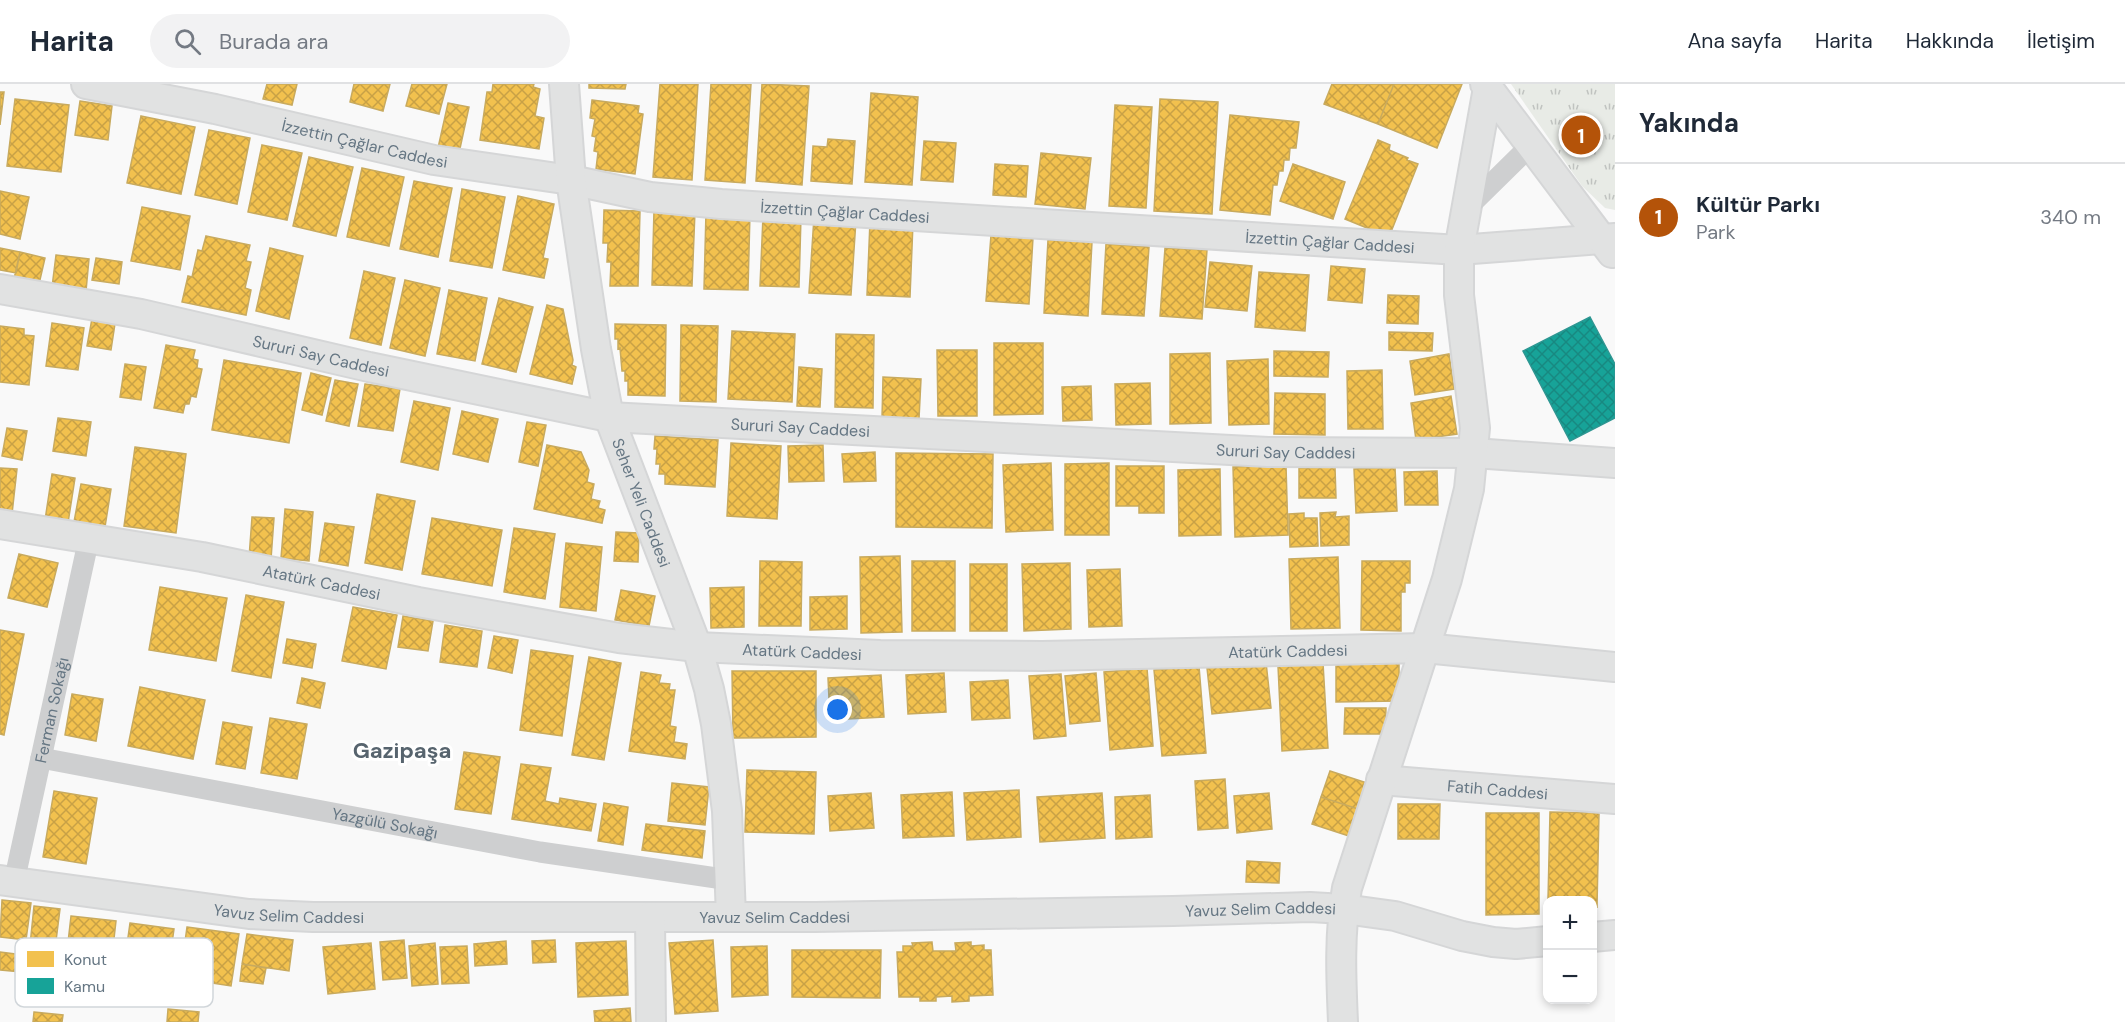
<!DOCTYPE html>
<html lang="tr">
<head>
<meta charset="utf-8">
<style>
	:root { --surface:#fff; --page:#f2f2f3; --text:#1f2937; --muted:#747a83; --line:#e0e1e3; --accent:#b45309 }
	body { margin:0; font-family:"DM Sans",sans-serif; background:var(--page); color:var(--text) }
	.controls { position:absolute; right:18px; bottom:18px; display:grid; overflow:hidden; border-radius:12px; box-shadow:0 3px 9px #0003 }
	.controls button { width:54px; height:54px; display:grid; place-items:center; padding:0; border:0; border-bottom:2px solid var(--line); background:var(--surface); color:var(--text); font:30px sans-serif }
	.you { position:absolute; left:838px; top:626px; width:21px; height:21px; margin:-15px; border:4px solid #fff; border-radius:50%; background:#1a73e8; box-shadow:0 0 0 9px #1a73e833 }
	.badge { display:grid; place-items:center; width:39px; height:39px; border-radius:50%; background:var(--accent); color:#fff; font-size:20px; font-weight:700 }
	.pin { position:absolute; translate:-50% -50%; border:3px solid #fff; box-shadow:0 2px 6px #0006 }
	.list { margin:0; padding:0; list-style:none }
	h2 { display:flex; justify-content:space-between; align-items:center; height:78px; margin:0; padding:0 24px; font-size:26px }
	h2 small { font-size:20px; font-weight:400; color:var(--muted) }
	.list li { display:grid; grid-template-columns:39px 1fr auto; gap:18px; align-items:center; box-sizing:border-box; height:108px; padding:0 24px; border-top:2px solid var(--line) }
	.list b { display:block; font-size:22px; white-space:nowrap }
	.list p { margin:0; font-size:20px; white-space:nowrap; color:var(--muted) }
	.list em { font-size:20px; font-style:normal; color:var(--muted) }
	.icon { flex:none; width:33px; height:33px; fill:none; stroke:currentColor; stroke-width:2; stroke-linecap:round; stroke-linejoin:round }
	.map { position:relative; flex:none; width:1615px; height:938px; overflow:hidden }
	header { display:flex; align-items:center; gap:36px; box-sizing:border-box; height:84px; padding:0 30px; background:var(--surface); border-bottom:2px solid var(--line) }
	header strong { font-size:28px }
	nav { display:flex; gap:33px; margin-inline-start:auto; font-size:21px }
	.search { width:420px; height:54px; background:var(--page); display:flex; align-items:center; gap:15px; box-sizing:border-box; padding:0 21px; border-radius:33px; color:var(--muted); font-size:22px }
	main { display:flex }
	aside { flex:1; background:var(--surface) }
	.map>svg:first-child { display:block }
	.park { fill:url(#park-tufts) }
	.homes { fill:url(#homes-cross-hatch); stroke:#c8aa5e; stroke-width:1.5 }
	.public { fill:url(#public-cross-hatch); stroke:#2e9692; stroke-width:1.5 }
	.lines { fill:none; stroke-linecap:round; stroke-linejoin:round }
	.secondary-casing { stroke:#d5d6d7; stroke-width:32 }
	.street { stroke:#cecfd0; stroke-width:21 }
	.secondary { stroke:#e1e2e2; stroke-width:28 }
	.labels { text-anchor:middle; stroke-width:6; stroke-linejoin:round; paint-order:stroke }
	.street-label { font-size:16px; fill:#657683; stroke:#fff }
	.district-label { font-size:22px; font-weight:bold; fill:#57646e; stroke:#fff }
	.key { fill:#fff; stroke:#d1d6da; stroke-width:1.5 }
	.key-label { font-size:16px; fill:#657683 }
</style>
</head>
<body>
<header>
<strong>Harita</strong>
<div class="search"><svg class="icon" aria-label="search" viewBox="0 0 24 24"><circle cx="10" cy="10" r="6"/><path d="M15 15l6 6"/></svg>Burada ara</div>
<nav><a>Ana sayfa</a><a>Harita</a><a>Hakkında</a><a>İletişim</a></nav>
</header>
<main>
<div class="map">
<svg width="1615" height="938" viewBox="0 0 1615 938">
	<defs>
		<pattern id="park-tufts" width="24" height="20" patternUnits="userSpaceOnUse" patternTransform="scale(1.5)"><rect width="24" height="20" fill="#e8ebe6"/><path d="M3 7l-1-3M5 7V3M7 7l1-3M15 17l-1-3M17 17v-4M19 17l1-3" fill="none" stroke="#c0c3c0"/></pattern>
		<pattern id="homes-cross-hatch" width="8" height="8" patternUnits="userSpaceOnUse" patternTransform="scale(1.5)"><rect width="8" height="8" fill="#f2c14e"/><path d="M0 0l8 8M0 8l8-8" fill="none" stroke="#c8a146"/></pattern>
		<pattern id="public-cross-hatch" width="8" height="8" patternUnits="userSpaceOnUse" patternTransform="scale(1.5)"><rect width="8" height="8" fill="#17a398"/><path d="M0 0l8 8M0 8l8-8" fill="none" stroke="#188981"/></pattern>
	</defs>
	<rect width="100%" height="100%" fill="#f9f9f9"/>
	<path class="park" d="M1511 0H1615V126L1605 124 1582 102Z"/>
	<path class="homes" d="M267 0H297L292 21 263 15Z
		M354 0H390L383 27 350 18Z
		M412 0H447L439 30 406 22Z
		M493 0H534L533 3 540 5 535 32 544 34 539 65 480 56 487 8H492Z
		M589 0H626L625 5 589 4Z
		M660 0H698L692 96 653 93Z
		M711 0H751L745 99 705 96Z
		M762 0 809 2 802 101 756 97Z
		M1332 0H1394L1378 40 1324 20Z
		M1394 0H1462L1437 64 1378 40Z
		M0 8H4L0 41Z
		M871 9 918 13 912 101 865 98Z
		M15 15 69 21 61 88 7 82Z
		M1160 15 1218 18 1212 130 1154 127Z
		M592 16 639 22 638 29 643 30 635 90 596 85 598 68 594 67 596 53 592 52 595 35 590 34Z
		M80 17 112 22 108 56 75 51Z
		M448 19 469 23 459 69 438 64Z
		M1115 21 1152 23 1146 124 1109 122Z
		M1230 31 1299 38 1296 64H1290L1289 76H1284L1283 87H1279L1277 101H1273L1270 131 1220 126Z
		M141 32 195 43 181 110 127 99Z
		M209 46 250 54 237 120 195 111Z
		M828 55 855 57 852 100 811 97 813 62 827 63Z
		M1378 56 1390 61 1389 66 1408 74 1407 76 1418 80 1389 153 1345 135Z
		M924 57 956 59 953 98 921 96Z
		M262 61 302 69 287 136 248 128Z
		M1041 69 1091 74 1085 125 1035 120Z
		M309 73 353 83 336 152 293 142Z
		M995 80 1028 82 1026 113 993 111Z
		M1293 80 1345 98 1333 135 1280 117Z
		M362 84 404 93 389 162 347 153Z
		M414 97 452 104 438 173 400 165Z
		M462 105 505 113 492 184 450 177Z
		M0 107 29 113 20 155 0 150Z
		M518 112 554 120 543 174 548 175 544 194 503 186Z
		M142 123 190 132 180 186 131 177Z
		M604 126 640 127 638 202H610L611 178H607L608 159H603Z
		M654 126 695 127 692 202 652 201Z
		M706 128 750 129 748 206 704 205Z
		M763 132 801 133 799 203 760 202Z
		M814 133 856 136 851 211 809 209Z
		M870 137 913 139 910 213 867 211Z
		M991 151 1033 154 1029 220 986 217Z
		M206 152 250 161 246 177 251 178 245 204 251 206 246 231 182 218 188 192 192 193 198 166 202 167Z
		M1048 156 1092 158 1088 232 1044 229Z
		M1106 160 1149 163 1144 232 1102 230Z
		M0 164 20 168 16 189 0 186Z
		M270 164 303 172 289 235 256 227Z
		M1165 164 1207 166 1202 235 1160 232Z
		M20 168 45 174 39 200 14 195Z
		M56 171 89 175 86 207 52 203Z
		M96 174 122 178 119 200 92 196Z
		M1210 178 1252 182 1247 227 1205 223Z
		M1331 182 1365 185 1362 219 1328 216Z
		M364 187 395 194 381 261 350 254Z
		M1259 188 1309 191 1305 247 1255 243Z
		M405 196 440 204 425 272 390 264Z
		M449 206 487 214 475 277 437 270Z
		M1388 211 1419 212 1418 240 1387 239Z
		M499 214 533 223 516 288 482 280Z
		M547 221 563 225 573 276 572 281 576 283 572 300 530 290Z
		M93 229 116 233 111 266 87 262Z
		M52 239 84 244 78 286 46 282Z
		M615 240 666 241 665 312 628 311V297H625V287H622L620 264 618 265V255H615Z
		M681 241 718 242 716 318 680 317Z
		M0 242 24 245V251L34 252 29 301 0 298Z
		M732 247 795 250 792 318 728 315Z
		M1389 248 1433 249 1432 267 1389 266Z
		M836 250 874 251 873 324 835 323Z
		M994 259H1043V330L994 331Z
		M166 261 195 266 193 275 198 276 197 284 202 285 196 313 191 312 189 320H185L183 329 154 324Z
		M937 266H977V332H938Z
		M1274 267 1329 268 1328 293 1274 292Z
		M1210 269 1211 339 1170 340V270Z
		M1449 270 1454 305 1415 311 1410 277Z
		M1268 275 1269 340 1229 341 1227 277Z
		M224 276 301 289 289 359 212 346Z
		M125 280 146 283 141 316 120 313Z
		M799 283 822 285 820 323 797 322Z
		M1382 286 1383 345H1348L1347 287Z
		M311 289 331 294 322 331 302 326Z
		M883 293 921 295 919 335 882 334Z
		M335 296 358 300 349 342 326 337Z
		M1150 299 1151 340 1116 341 1115 300Z
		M365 300 400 305 393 347 358 342Z
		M1091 302 1092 336 1063 337 1062 303Z
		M1275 309 1325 310V351L1274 350Z
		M1451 312 1457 350 1416 356 1411 319Z
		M414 317 450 324 438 386 401 378Z
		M462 327 498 335 488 378 453 370Z
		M58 334 91 338 86 372 53 367Z
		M527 338 546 341 538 382 519 378Z
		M7 344 27 347 22 376 2 372Z
		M655 352 718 356 715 403 665 400V390H659L660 380H656L657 365H654Z
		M731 359 781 362 777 435 727 432Z
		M547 361 581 368 589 386 587 398 594 400 591 415 600 417 598 424 605 426 602 439 534 425Z
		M823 361 824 397 789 398 788 362Z
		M135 363 186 370 176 449 124 442Z
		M875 368 876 397 844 398 842 370Z
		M896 369 993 370 992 444 896 443Z
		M1051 379 1053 446 1006 448 1003 381Z
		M1109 379V451H1065V380Z
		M1286 381 1288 451 1235 453 1233 383Z
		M1116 382H1164V429H1139V422H1116Z
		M1335 383 1336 414H1299V384Z
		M1395 383 1397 427 1356 429 1354 385Z
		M0 384 17 385 12 430 0 429Z
		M1220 385 1221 451 1179 452 1178 386Z
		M1437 387 1438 421H1405L1404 388Z
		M52 390 75 394 68 439 45 436Z
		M81 400 111 405 105 443 74 438Z
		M377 410 415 417 402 486 365 479Z
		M285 425 313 428 309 477 281 474Z
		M1336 428 1335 433 1349 432V461L1321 462 1320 429Z
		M1304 429V434H1317L1318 462 1290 463 1289 430Z
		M252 433 274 434 271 475 249 474Z
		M432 434 502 446 492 502 422 490Z
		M325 439 354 443 348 482 319 477Z
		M514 444 555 450 545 515 504 508Z
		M616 448 639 449 638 478 614 477Z
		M566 459 602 463 596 527 560 523Z
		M19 470 58 479 47 523 8 514Z
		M900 472 902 548 861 549 860 473Z
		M1338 473 1340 544 1291 545 1289 475Z
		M760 477 802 478 801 542H759Z
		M912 477H955V547H912Z
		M1362 477H1410V499H1405V508H1401V547L1361 546Z
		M1070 479 1071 545 1024 547 1022 480Z
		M970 480H1007V547H970Z
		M1120 485 1122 542 1089 543 1087 486Z
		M160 503 227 514 216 577 149 566Z
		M744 503V543L711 544 710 504Z
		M621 506 655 512 649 542 615 536Z
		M246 511 284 518 271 594 232 587Z
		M847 512V545L810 546V513Z
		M353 523 397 531 386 585 342 577Z
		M403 532 433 537 428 567 398 563Z
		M445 541 482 547 477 583 440 578Z
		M0 546 24 550 4 651 0 650Z
		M494 552 518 556 512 589 488 584Z
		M287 555 316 560 312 584 283 579Z
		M531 566 573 572 562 652 520 646Z
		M589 573 621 579 604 676 572 671Z
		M1266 578 1271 624 1212 630 1207 584Z
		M1399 578V617L1336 618V579Z
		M1323 579 1328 664 1282 667 1278 582Z
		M1199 582 1206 669 1162 672 1154 586Z
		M1147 584 1153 662 1110 666 1104 588Z
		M732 587H816V653L733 654Z
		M641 588 661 591 659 599 670 600 669 606H675L670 642 676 643 674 658 687 660 685 675 629 667Z
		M944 589 946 628 908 630 906 591Z
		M1096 589 1100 637 1070 640 1065 592Z
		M1061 590 1066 652 1034 655 1029 592Z
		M881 591 884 633 830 636 828 594Z
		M302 594 325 599 320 624 297 619Z
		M1008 596 1010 634 972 636 970 598Z
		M140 603 205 616 193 675 128 662Z
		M72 610 103 615 96 657 65 651Z
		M1345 624H1386L1385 650H1344Z
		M270 634 307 640 297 695 261 689Z
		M223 638 252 643 245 685 216 680Z
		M464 668 500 673 491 730 455 725Z
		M521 680 551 684 545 717 559 720 560 714 596 720 591 747 512 735Z
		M747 686 816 688 814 750 745 748Z
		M1330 687 1367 699 1358 725 1321 713Z
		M1225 695 1228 744 1198 746 1195 697Z
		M672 699 709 703 705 741 668 737Z
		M1019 706 1021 753 967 756 964 709Z
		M54 707 97 714 86 780 43 773Z
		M952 708 954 752 903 754 901 711Z
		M871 709 874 744 830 747 828 712Z
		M1102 709 1105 754 1040 758 1037 713Z
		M1269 709 1272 745 1237 749 1234 712Z
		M1150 711 1152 753 1116 755 1115 713Z
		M1321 713 1358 725 1349 752 1312 740Z
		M604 719 628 723 623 761 598 757Z
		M1398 720H1440L1439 755H1398Z
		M1550 728 1599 729 1597 823 1592 822V816H1548Z
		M1486 729H1539V830L1486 831Z
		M646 740 705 747 702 774 642 766Z
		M1247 777 1280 779 1279 799 1246 798Z
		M2 816 31 819 26 856 0 853Z
		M34 822 60 825 54 873 29 871Z
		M71 832 116 837 111 881 66 876Z
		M130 839 174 845 166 902 122 896Z
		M187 843 239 850 231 902 180 894Z
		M247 850 293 856 289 887 242 880Z
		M404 856 407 894 383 896 380 858Z
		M555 856 556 878 533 879 532 857Z
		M713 856 718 927 675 930 669 859Z
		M506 857 507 880 475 882 474 860Z
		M626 857 628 911 578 913 576 859Z
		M932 858 933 867H956L955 859 971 858V862L984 861V866H991L993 911 969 912V917L952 918V912L936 913V917H920V913H899L897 868H903V862H913L912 859Z
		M371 859 375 905 328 910 323 863Z
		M435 859 438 900 412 902 409 862Z
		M467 862 469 899 442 900 440 863Z
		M767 862 768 911 732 913 731 863Z
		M792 866H881L880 914 792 913Z
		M0 868 23 871 21 888 0 886Z
		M242 880 266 884 263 900 240 897Z
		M630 924 631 938H595L594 927Z
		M168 925 199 928 198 938H167Z
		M34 928 63 931 62 938H33Z"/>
	<path class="public" d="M1590 233 1615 280V334L1570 357 1523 267Z"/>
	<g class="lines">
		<defs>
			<g id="secondary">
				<path id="s3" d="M86 0 215 25 434 76 571 96 650 113 721 120 1459 166 1615 154"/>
				<path id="s4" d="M564 0 571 96 596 265 609 333 697 563 709 605 716 640 727 727 731 833"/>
				<path d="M1485 0 1612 169"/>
				<path id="s5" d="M0 205 141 230 369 283 609 333 1268 368 1474 369 1615 379"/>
				<path id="s6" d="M0 440 202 473 418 518 619 554 697 563 880 571 1042 572 1425 564 1615 583"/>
				<path id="s7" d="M1381 696 1615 715"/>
				<path id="s8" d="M0 796 249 830 313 833H815L1173 827 1310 823 1344 825 1395 832 1462 852 1493 858 1516 860 1548 857"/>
				<path d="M650 833 651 938"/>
				<path d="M1592 853 1615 851"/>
				<path d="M1343 938C1341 893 1339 849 1347 804L1447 495 1469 405 1475 344 1459 211V166L1488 4"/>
			</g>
		</defs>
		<use href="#secondary" class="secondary-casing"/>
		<g class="street">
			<path d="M1466 125 1531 61"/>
			<path id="s1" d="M41 674 540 768 730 796"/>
			<path id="s2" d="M14 798 89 454"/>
		</g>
		<use href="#secondary" class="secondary"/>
	</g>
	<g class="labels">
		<g class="street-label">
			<text dy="6" stroke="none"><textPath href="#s3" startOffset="285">İzzettin Çağlar Caddesi</textPath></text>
			<text dy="6" stroke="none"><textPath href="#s3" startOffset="771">İzzettin Çağlar Caddesi</textPath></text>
			<text dy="6" stroke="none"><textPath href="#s3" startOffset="1257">İzzettin Çağlar Caddesi</textPath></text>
			<text dy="6" stroke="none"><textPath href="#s5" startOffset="328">Sururi Say Caddesi</textPath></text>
			<text dy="6" stroke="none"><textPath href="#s5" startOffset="814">Sururi Say Caddesi</textPath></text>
			<text dy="6" stroke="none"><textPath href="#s5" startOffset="1300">Sururi Say Caddesi</textPath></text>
			<text dy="6" stroke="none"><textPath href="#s4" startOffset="428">Seher Yeli Caddesi</textPath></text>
			<text dy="6" stroke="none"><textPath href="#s6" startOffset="327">Atatürk Caddesi</textPath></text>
			<text dy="6" stroke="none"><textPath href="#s6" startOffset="1299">Atatürk Caddesi</textPath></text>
			<text dy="6" stroke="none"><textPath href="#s6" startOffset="813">Atatürk Caddesi</textPath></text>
			<text dy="6" stroke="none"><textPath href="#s2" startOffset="176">Ferman Sokağı</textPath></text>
			<text dy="6" stroke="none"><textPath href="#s7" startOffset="117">Fatih Caddesi</textPath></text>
			<text dy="6" stroke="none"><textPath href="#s1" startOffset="350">Yazgülü Sokağı</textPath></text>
			<text dy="6" stroke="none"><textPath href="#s8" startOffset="1263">Yavuz Selim Caddesi</textPath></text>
			<text dy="6" stroke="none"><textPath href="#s8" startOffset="291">Yavuz Selim Caddesi</textPath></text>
			<text dy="6" stroke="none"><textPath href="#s8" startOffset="777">Yavuz Selim Caddesi</textPath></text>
		</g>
		<g class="district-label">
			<text x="402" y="674">Gazipaşa</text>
		</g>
	</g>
	<rect x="15" y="854" width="198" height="69" rx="9" class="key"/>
	<rect x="27" y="867" width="27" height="16" fill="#f2c14e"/>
	<rect x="27" y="894" width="27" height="16" fill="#17a398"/>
	<g class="key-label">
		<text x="64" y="881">Konut</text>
		<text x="64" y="908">Kamu</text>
	</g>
</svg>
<div class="controls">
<button>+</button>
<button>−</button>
</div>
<div class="you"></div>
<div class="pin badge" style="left:1581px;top:51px">1</div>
</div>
<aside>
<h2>Yakında<small></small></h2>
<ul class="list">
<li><span class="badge">1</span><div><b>Kültür Parkı</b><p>Park</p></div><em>340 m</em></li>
</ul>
</aside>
</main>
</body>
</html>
